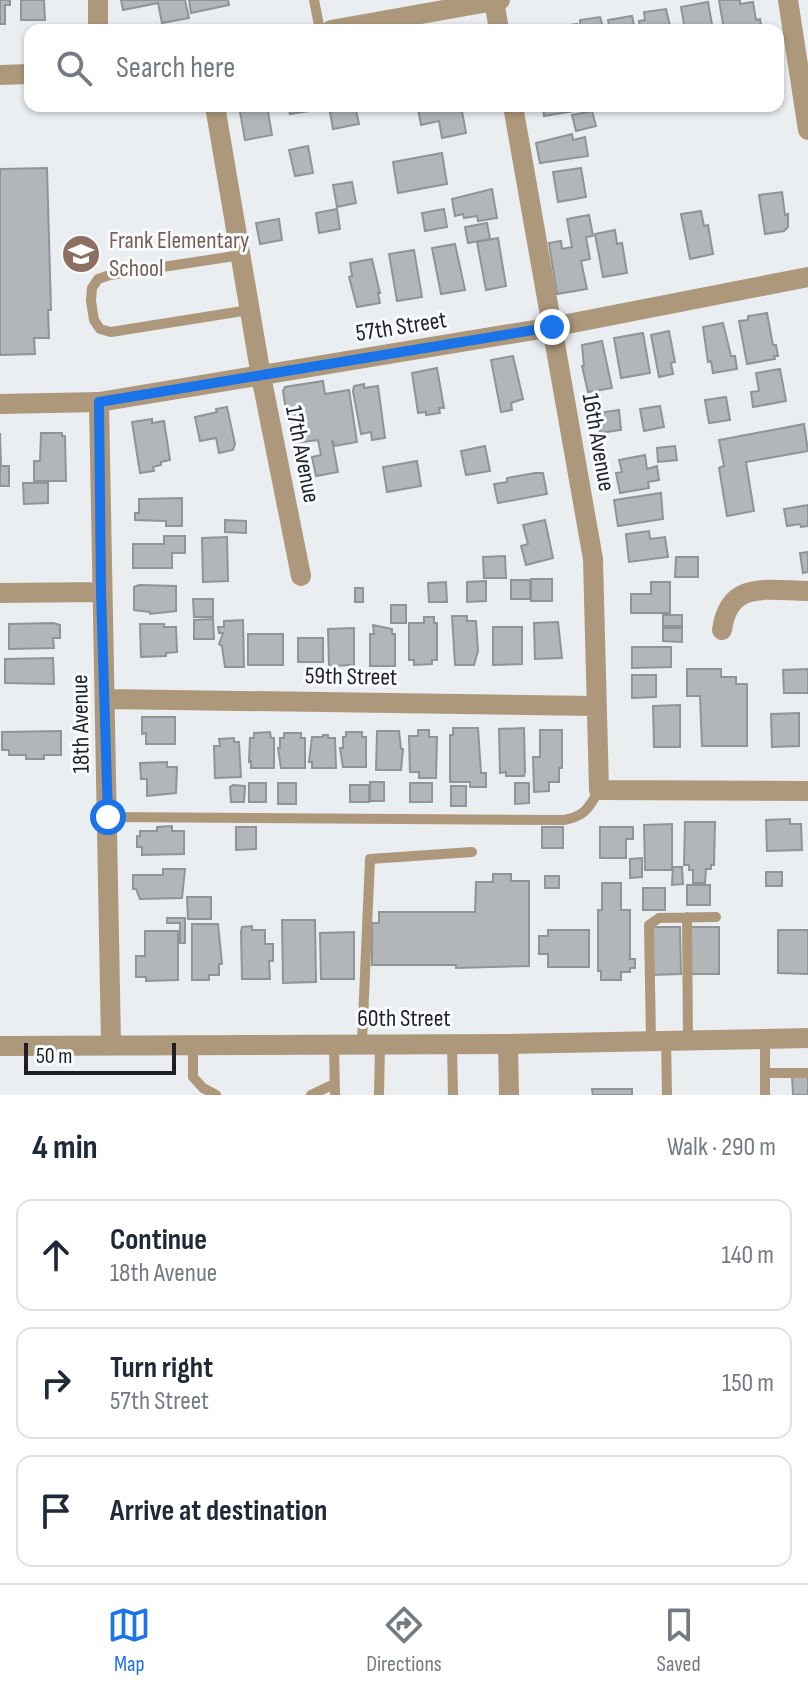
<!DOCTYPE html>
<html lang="en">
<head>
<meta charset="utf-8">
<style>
	:root { --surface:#fff; --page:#f6f6f7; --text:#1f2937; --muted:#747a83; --line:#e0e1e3; --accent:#1a73e8 }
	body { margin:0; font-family:"Sofia Sans Condensed",sans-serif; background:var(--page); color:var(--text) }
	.scale { position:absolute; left:24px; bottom:20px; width:152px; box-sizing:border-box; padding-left:8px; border:4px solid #1f2021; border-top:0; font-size:22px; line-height:28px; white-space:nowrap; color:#1f2021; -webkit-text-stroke:6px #f8fbfe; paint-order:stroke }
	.stop { position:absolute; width:24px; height:24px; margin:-18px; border:6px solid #1a73e8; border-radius:50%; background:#fff }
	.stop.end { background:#1a73e8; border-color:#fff; box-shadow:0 2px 8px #0008 }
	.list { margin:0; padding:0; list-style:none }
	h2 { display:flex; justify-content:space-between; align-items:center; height:104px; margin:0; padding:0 32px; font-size:34px }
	h2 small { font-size:26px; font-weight:400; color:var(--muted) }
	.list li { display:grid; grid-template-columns:52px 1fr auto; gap:24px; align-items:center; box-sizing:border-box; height:112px; margin:0 16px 16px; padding:0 16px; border:2px solid var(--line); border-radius:16px }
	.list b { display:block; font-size:30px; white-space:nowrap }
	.list p { margin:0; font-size:26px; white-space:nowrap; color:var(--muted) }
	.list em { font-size:26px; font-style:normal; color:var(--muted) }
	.icon { flex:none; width:44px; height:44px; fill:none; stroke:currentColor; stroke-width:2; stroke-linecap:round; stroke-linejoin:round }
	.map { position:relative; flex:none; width:808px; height:1095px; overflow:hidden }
	.search { position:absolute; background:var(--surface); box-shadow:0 2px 6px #0004; left:24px; right:24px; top:24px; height:88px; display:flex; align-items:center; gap:20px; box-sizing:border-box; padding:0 28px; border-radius:16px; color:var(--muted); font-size:30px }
	.sheet { height:488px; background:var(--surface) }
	nav { display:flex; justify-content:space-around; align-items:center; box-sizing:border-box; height:112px; border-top:2px solid var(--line); background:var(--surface); font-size:22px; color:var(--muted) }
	nav a { display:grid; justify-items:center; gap:4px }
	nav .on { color:var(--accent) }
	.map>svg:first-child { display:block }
	.building { fill:#b3b6b9; stroke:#919496; stroke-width:2 }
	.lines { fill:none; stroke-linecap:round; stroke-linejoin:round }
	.service { stroke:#ae987c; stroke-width:10 }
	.minor { stroke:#ae987c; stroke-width:20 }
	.tertiary { stroke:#ae987c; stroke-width:20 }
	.route { stroke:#1a73e8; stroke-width:10 }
	.labels { text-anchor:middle; stroke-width:6; stroke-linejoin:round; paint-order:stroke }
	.education-label { font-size:24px; fill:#785e54; stroke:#f8fbfe; text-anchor:start }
	.street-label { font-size:24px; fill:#1f2021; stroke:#f8fbfe }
</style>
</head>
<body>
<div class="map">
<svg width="808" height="1095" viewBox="0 0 808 1095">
	<rect width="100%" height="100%" fill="#eaeef1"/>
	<path class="building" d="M0 0H10V5H5V24H0Z
		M21 0H44L45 20H21Z
		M121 0H185L189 18 162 23 158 3 123 10Z
		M189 0H228L229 5 191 13Z
		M719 0H740V4L753 2 756 20 760 19 762 30H724Z
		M708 2 713 30H685L681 7Z
		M666 9 671 30H640L639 21 645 20 644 12Z
		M632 16 635 30H610L608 20Z
		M600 17 604 30H580V20Z
		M577 24 578 30H539Z
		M239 106H267L272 135 245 140Z
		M288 106H308L309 111 290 114Z
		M329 106H355L359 124 333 129Z
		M436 106H461L466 133 442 138 439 121 421 125 418 109Z
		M543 106H574L575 111 544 116Z
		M592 111 596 126 576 131 572 115Z
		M572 134 573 140 585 137 588 156 540 163 536 143Z
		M308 146 313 173 295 176 289 150Z
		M442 153 447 184 398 193 393 162Z
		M47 168 51 310H48L49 338H34L35 354 0 355V169Z
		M581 168 586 197 558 202 553 172Z
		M352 182 356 203 337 207 333 185Z
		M492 189 497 218 478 221 477 216 464 218 463 214 455 216 452 199Z
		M782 192 785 215 788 214V227L784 231 765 234 759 195Z
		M337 209 340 229 319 233 316 213Z
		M444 209 447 227 425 231 422 213Z
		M701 211 704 226 708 225 713 254 690 259 681 214Z
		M589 215 593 236 586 237 590 259 581 261 587 289 557 294 549 243 561 241 562 249 572 247 567 219Z
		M279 219 282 240 260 244 256 223Z
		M487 223 490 239 468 243 465 227Z
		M615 230 617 244 622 243 627 273 603 277 595 234Z
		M498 238 506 286 486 290 477 242Z
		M455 244 465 290 441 294 432 248Z
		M414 250 422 297 397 301 389 254Z
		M372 259 380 293H378L380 303 357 307 349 277 352 276 350 263Z
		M767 313 773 345H776L778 356H774L775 359 747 364 739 321 748 320V316Z
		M723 323 731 356H735L737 369 713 373 711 361 708 362 703 327Z
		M669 331 675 362 671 363 673 374 659 377 651 335Z
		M643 333 650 373 621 378 614 338Z
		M602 341 612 388 588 392 582 366H584L582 345Z
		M513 356 523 399 511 403 512 410 501 412 491 360Z
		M437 368 444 408H439L440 413 426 415V412L418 413 412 373Z
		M780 369 786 401 753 407 751 392 759 391 756 373Z
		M323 381 325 394 349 390 357 442 335 446 332 440 338 472 316 476 312 457 321 455 318 440 295 443 292 417H287L283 391 285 387Z
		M364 384V388L378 386 385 438 372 440 371 432 361 434 353 391 354 386Z
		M726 397 730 420 709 423 705 400Z
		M660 406 664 427 644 431 640 409Z
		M227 407 235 444 233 450 219 453 216 438 200 441 195 417 217 412 216 409Z
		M619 410 621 430 600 433 598 413Z
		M152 419V423L164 421 170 460 161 462V465L153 467 154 471 140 473 132 422Z
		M804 424 808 451 746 462 754 511 727 516 719 468 724 466 719 440Z
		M0 433 1 466H9V486H0Z
		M41 433H62V436H65L66 481H34V461H40Z
		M485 446 490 471 466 475 461 451Z
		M675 446 677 460 658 462 657 448Z
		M645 455 647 469 657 466 659 480 648 482 649 488 620 493 616 473 622 472 619 460Z
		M417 461 421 486 387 492 383 467Z
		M535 473H543L547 494 498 503 494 484 507 482V478Z
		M23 483H48V503L24 504Z
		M661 493 663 519 618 526 614 500Z
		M182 498V526H166V521L135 520V513H139V499Z
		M808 505V526L801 527 800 524 787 526 784 509Z
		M225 520 246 521V533L225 532Z
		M545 520 553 558 526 565 521 546 528 544 523 525Z
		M649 531 650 539 665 537 668 557 629 562 626 534Z
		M164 536H185V553H172V568H133V544H164Z
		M227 537 228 581 203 582 202 538Z
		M808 552V572L803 573 800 553Z
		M505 556 506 578H484L483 557Z
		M676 557H698V577H675Z
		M531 579H552V601H531Z
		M511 580H530V599H511Z
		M486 581V601L467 602V582Z
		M446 582 447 602H429L428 583Z
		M651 582H670V613H631V594H651Z
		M139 585 176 586V611L150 614V612L134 610V587Z
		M355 588H363V602H355Z
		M193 599H213V617H194Z
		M391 605H406V623H391Z
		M663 615H682V626H663Z
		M452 616H467V621H476L478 651 474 665H455Z
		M424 617H434V623H437V660H432V664L414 665V660H409V623H424Z
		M213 619 214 639H194V620Z
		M243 620 244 667H225L222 646 219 644 223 633H219L218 627H224V621Z
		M558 622 562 658 535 659 534 623Z
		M53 623 60 625V638H53L54 648 9 649V624Z
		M140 624H164V627H176L177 652 166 653V656L141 657Z
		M373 625 392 629V634H395V666H370V634H374Z
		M493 627H522V664L493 665Z
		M354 628V665L329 666 328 629Z
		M663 628H682V642L663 641Z
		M248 634H283V665H248Z
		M298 638H323V662H298Z
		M632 647H671V667L632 668Z
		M53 658 54 684 5 683V659Z
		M687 669H721V677H736V684H747V746H702L700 696H687Z
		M808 669V693H784L783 670Z
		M632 675H656V697L632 698Z
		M680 705V747H654L653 706Z
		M799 713V746L772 747 771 714Z
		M142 717H175V744H146V733L142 734Z
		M453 728H478L481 773H486V787H470V782H450V735H453Z
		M524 728 525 772 524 776H506V772L500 773 499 729Z
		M418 730H429V737H437L436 778H419V772H410L409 736H418Z
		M540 730H562V768H559V782H549V791L534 792 533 757H540Z
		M61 731V755H44V759H26V755H9V750H2V732Z
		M377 731H399L401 749H403L401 770H376Z
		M270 732 271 738H274V768H251V761L249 762 250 738H254V733Z
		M346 732H362V737H366V767H343L340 748H343V737H346Z
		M284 733H301V738H305V768H281L278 748H280V738H284Z
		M323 735H328V738H335L336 768H312V762H309L312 737H323Z
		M234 738V742H239L241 777 215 778 214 746H220L219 739Z
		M167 762V767H177L176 793 147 796V779H141L140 763Z
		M370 782H384V801H370Z
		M249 783H266V802H249Z
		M278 783H296V804H278Z
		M410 783H432V802H410Z
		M515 783H529V803L515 804Z
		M233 785 245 786 244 802H231L230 787Z
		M350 785H369V802H350Z
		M451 786H466V806H451Z
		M790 819V824H801L802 850 767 851 766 820Z
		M685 822H715L714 865H711V869H706L705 883H693V870H689V865H684Z
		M672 824V870H645L644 825Z
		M172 826V831H184V854L142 855V847H137V836H140V831H157V827Z
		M236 827H256V849L236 850Z
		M542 827H563V848H542Z
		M600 827H633V839H626V858H600Z
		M642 858V877L630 878V859Z
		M673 867H682L683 884 672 885Z
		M163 869H185L182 898 140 899 136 889H133V875H163Z
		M766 872H782V886H766Z
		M493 874H511V881H529V966L456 968V965H372V923H379V912H475L476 882H493Z
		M545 876H559V888H545Z
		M602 883H621V910H630V959H635V968H630V972H621V980H601V971H598V910H602Z
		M687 885H710V905H687Z
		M643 888H665V910H643Z
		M187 897H211V919H188Z
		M167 918H185V943H180V923H167Z
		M282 920H315L316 982 283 983Z
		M192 924H218L222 964H219V975H209V980H192Z
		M252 926V930H265V944H273V961H269L270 979H242L241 932 242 927Z
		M652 927H680L681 974 652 975Z
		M689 927H719V974H689Z
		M548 930H589V967H548V954H539V936H548Z
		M778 930H808V974L778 973Z
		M145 931H178V980L146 981V977H136V956H145Z
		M354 932V979H321L320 933Z
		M792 1076H808V1095H793Z
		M592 1089H632V1095H593Z"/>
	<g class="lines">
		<path class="service" d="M314 0 320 30
			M241 255 110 275 98 279 92 288 91 301 94 320 100 329 111 332 249 310
			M108 817 564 820C585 816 589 808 599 790
			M687 917 688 1040
			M765 1039V1095
			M651 1041 649 925 659 918 716 917
			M666 1041 667 1095
			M362 1043 370 859 472 852
			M193 1044V1077L203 1088 216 1095
			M334 1044 335 1095
			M452 1044 453 1095
			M765 1073H808
			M311 1095 334 1084
			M379 1095 380 1044"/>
		<path class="minor" d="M98 0V30
			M494 0 499 30
			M788 0 808 130
			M215 106 261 376 301 576
			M513 106 593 559 599 790 808 791
			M99 402 111 1044
			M0 404 99 402 552 327 808 277
			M0 593 101 592
			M722 630C729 579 768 591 808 591
			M106 699 595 706
			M508 1044 509 1095"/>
		<path class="tertiary" d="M331 30 500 0
			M0 75 30 74
			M0 1046 508 1044 808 1038"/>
	</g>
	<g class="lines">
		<path class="route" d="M108 817 101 592 99 402 552 327"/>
	</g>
	<defs>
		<symbol id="school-disc" viewBox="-11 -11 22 22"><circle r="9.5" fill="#8d6e63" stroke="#f8fbfe"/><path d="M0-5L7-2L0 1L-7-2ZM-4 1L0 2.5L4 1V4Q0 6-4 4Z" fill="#fff"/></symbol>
	</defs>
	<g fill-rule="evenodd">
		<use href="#school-disc" x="59" y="232" width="44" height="44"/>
	</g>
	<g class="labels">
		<g class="education-label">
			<text x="109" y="248">Frank Elementary<tspan x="109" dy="28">School</tspan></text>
		</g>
		<g class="street-label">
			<text transform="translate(401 326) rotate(-9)" y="8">57th Street</text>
			<text transform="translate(599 442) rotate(80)" y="8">16th Avenue</text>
			<text transform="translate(303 454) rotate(79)" y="8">17th Avenue</text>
			<text transform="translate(351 676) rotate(1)" y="8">59th Street</text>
			<text transform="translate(80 724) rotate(-91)" y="8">18th Avenue</text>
			<text x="404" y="1026">60th Street</text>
		</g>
	</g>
</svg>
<div class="scale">50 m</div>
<div class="stop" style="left:108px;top:817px"></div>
<div class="stop end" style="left:552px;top:327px"></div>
<div class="search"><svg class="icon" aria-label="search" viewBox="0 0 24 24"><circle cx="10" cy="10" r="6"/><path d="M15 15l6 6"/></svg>Search here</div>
</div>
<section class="sheet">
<h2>4 min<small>Walk · 290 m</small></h2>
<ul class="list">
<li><svg class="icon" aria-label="ahead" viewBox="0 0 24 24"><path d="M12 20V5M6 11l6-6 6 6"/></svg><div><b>Continue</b><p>18th Avenue</p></div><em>140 m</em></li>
<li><svg class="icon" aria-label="right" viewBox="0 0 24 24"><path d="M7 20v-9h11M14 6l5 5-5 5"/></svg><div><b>Turn right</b><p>57th Street</p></div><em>150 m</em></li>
<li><svg class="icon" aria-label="arrive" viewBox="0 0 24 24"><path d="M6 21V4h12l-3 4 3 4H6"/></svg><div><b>Arrive at destination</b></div></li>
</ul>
</section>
<nav>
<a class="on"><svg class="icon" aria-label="map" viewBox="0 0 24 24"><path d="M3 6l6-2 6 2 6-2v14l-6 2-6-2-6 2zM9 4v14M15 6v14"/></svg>Map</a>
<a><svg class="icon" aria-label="directions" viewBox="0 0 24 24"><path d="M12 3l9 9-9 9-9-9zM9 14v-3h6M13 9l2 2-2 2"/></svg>Directions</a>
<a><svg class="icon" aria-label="saved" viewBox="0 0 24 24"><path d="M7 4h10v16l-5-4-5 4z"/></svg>Saved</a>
</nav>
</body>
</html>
